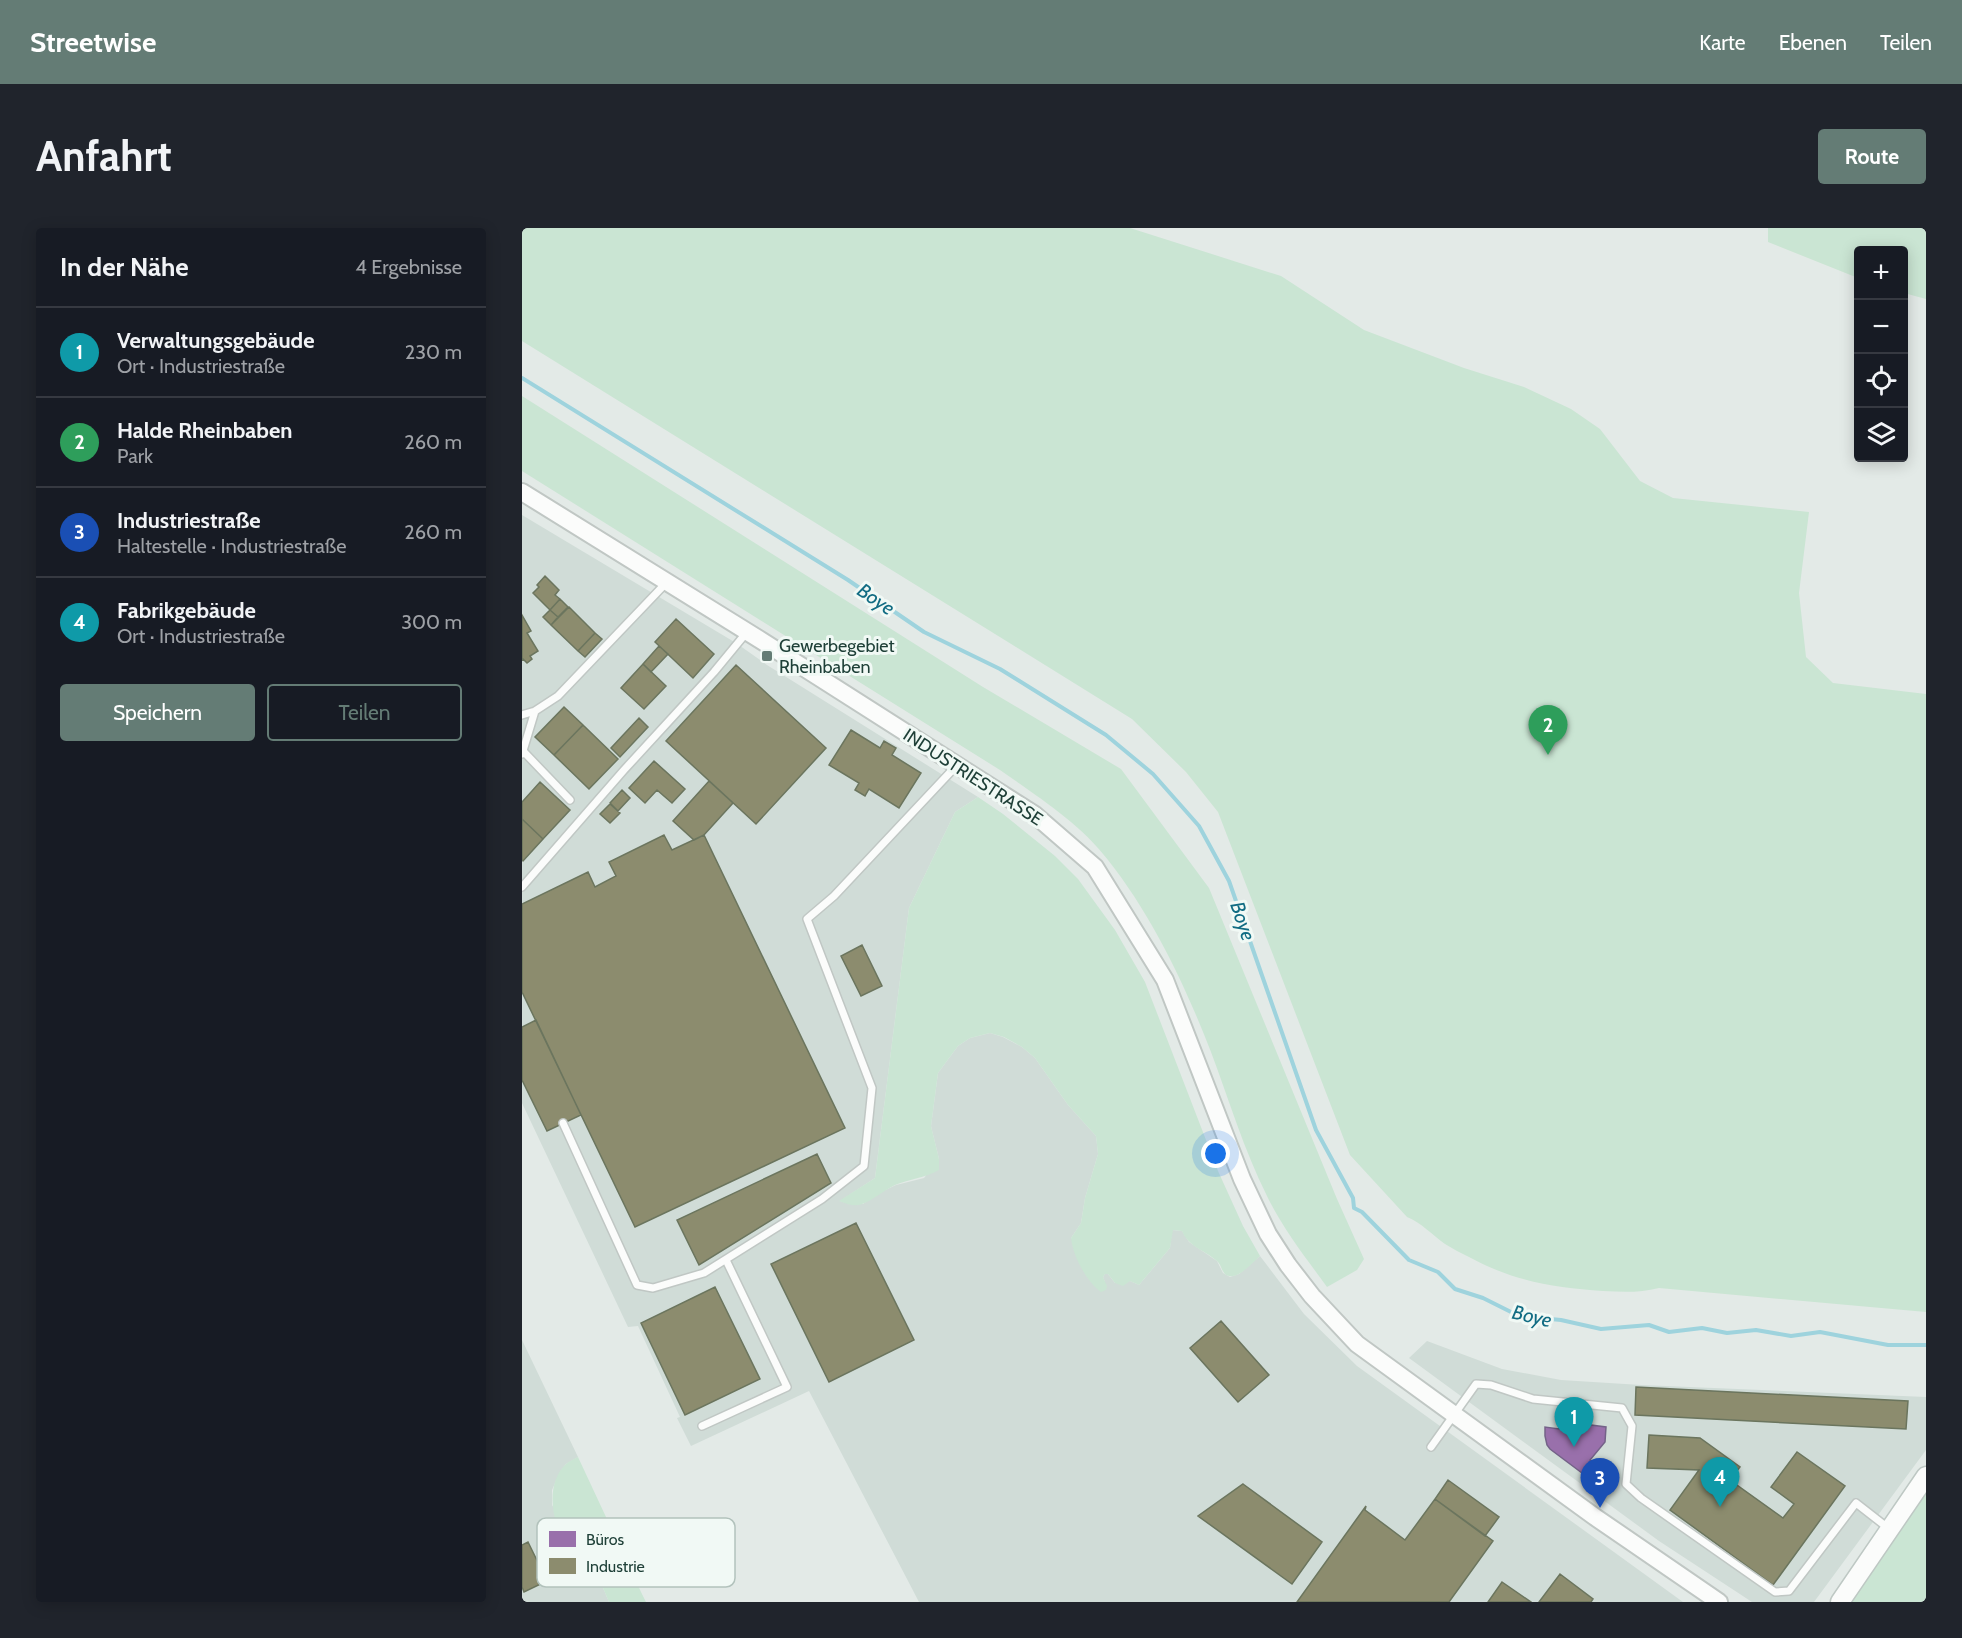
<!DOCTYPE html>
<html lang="de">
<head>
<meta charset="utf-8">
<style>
	:root { --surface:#171b24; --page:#20242c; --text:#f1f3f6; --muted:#9ea1a6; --line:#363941; --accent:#647c75 }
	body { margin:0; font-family:Cabin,sans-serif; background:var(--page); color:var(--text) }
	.controls { position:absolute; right:18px; top:18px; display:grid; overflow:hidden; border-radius:6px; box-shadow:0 3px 15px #0003 }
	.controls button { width:54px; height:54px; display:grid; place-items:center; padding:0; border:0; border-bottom:2px solid var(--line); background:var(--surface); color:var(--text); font:30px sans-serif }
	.you { position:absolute; left:694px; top:926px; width:21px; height:21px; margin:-15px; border:4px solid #fff; border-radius:50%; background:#1a73e8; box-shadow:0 0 0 9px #1a73e833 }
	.badge { display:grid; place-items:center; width:39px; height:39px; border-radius:50%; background:var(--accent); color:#fff; font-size:20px; font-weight:700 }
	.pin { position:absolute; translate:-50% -50px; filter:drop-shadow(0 2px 3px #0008) }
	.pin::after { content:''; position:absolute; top:32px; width:21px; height:18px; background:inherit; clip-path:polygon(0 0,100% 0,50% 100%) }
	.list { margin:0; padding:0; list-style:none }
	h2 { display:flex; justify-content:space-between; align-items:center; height:78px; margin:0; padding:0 24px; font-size:26px }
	h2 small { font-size:20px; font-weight:400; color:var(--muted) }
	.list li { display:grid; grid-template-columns:39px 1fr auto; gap:18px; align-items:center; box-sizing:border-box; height:90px; padding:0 24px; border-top:2px solid var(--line) }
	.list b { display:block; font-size:22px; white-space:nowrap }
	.list p { margin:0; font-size:20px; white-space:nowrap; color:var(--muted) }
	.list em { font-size:20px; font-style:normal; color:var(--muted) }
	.actions { display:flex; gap:12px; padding:18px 24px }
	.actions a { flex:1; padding:14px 0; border:2px solid var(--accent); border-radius:6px; text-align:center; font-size:21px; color:var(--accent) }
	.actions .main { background:var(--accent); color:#fff }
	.icon { flex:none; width:33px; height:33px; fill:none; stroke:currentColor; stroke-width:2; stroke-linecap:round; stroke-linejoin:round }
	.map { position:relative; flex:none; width:1404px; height:1374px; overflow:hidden; border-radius:6px }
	header { display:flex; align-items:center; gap:36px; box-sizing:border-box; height:84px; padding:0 30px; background:var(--accent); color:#fff }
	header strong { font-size:28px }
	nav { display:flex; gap:33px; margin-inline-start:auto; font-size:21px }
	.intro { display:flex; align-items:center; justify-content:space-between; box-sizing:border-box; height:144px; padding:0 36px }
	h1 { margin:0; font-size:42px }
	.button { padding:15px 27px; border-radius:6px; background:var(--accent); color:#fff; font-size:21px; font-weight:700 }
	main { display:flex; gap:36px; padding:0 36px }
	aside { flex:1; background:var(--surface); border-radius:6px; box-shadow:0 3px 15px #0003 }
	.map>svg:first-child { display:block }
	.built { fill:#d0dcd7 }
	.green { fill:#cae5d3 }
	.offices { fill:#9970ab; stroke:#746288; stroke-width:1.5 }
	.industry { fill:#8c8c6e; stroke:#6b755e; stroke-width:1.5 }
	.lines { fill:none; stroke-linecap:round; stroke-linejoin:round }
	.stream { stroke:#9ed3dd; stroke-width:4 }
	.service-casing { stroke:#c0c7c4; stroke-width:10 }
	.tertiary-casing { stroke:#c0c7c4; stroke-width:20 }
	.secondary-casing { stroke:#bec8c4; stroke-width:21 }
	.service { stroke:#fbfcfb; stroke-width:7 }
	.tertiary { stroke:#fbfcfb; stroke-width:16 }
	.secondary { stroke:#fbfcfb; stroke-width:18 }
	.poi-dot { fill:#647c75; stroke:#f1f9f5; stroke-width:2 }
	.labels { text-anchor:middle; stroke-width:6; stroke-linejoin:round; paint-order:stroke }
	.poi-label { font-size:18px; fill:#1f4038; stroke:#f1f9f5; text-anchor:start }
	.street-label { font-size:18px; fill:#1f4038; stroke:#f1f9f5 }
	.water-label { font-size:20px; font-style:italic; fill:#116c83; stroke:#f1f9f5 }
	.key { fill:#f1f9f5; stroke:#b2c2bc; stroke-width:1.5 }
	.key-label { font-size:16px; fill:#1f4038 }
</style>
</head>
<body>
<header>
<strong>Streetwise</strong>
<nav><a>Karte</a><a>Ebenen</a><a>Teilen</a></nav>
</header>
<div class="intro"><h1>Anfahrt</h1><a class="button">Route</a></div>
<main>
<aside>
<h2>In der Nähe<small>4 Ergebnisse</small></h2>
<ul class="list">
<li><span class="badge" style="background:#0f9aa8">1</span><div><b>Verwaltungsgebäude</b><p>Ort · Industriestraße</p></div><em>230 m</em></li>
<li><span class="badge" style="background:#2e9e5b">2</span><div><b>Halde Rheinbaben</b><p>Park</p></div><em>260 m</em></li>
<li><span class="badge" style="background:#1a4fb4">3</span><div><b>Industriestraße</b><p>Haltestelle · Industriestraße</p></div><em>260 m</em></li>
<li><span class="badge" style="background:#0f9aa8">4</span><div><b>Fabrikgebäude</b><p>Ort · Industriestraße</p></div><em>300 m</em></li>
</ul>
<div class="actions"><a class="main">Speichern</a><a>Teilen</a></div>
</aside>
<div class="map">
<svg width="1404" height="1374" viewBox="0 0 1404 1374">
	<rect width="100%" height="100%" fill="#e3eae7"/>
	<path class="built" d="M0 287 214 415 245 437 456 569 433 584 387 680 353 950 318 973 341 976 355 966 374 957 402 950 417 931 409 898 416 845 436 818 448 810 468 805 481 809 500 819 513 830 546 877 574 908 576 926 563 970 559 995 549 1010 583 1054 581 1049 583 1046H586L593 1055 608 1053 617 1057 648 1020 650 1002 660 1003 667 1014 695 1033 701 1045 708 1049 717 1046 738 1028 782 1086 835 1138 1161 1374H397L287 1163 169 1218 155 1190 158 1189 116 1098 106 1099 0 875Z
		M0 1112 56 1229 44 1236 38 1244 30 1262V1277L65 1338 73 1341 87 1374H0Z
		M905 1113 980 1141 1039 1152 1119 1157 1404 1169V1222L1292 1374H1230L1137 1313 887 1130Z"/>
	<path class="green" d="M0 0H608L759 48 842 102 942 140 1002 159 1049 181 1078 201 1118 253 1151 270 1287 284 1277 365 1284 429 1311 455 1404 466V1084L1137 1060C1118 1065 1100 1064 1081 1063 1032 1060 991 1053 947 1029 939 1025 931 1021 923 1016 910 1007 900 995 885 989L828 927 696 584 664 544 610 491 0 113Z
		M1246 0H1404V71L1382 65V22H1336V50L1246 14Z
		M0 168 461 459 599 541 687 660 815 971 842 1031 835 1042 805 1059C784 1030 761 1001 745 968 722 922 707 872 689 824 663 757 631 689 586 632 558 595 516 569 478 542L0 243Z
		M456 569 481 586 533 628 556 651 593 702 623 754 696 943 721 998 738 1028C731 1034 718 1050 707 1048 700 1047 700 1038 696 1034 685 1023 666 1019 660 1003L651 1002 648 1020 617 1057 608 1053 601 1058 593 1055 586 1046H583L581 1049 585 1058 584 1062 579 1064C564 1053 551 1028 549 1010L559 995 563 970 576 926 574 908 546 877 513 830 500 819 482 809 468 805 448 810 436 818 416 845 409 898 417 931V942C402 950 388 951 373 957 362 962 350 973 340 976 333 979 325 976 317 973L353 950 387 680 433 584Z
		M56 1229 119 1364 124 1374H87L73 1341C67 1339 61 1338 56 1334 34 1313 18 1260 44 1236 47 1233 52 1231 56 1229Z
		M1404 1253V1374H1320Z"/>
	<path class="offices" d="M1038 1193 1084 1199 1083 1214 1068 1232 1073 1235 1064 1248 1028 1221 1025 1217 1023 1208V1199L1037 1201Z"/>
	<path class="industry" d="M23 348 37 362 33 367 38 371 28 382 11 365 17 359 15 357Z
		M38 371 46 379 36 389 28 382Z
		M47 379 73 405 56 423 29 397Z
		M28 382 36 389 29 397 21 389Z
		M0 387 9 403 5 405 16 423 8 428 10 431 5 435 1 431 0 432Z
		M154 391 192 426 171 450 133 414Z
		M73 405 80 411 63 429 56 423Z
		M137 418 146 426 129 444 121 436Z
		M121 436 144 458 122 481 99 460Z
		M214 437 304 520 234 596 144 513Z
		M42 479 61 497 32 527 13 509Z
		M117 490 126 499 98 529 89 520Z
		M61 497 96 531 67 561 32 527Z
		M329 502 358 520 362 513 374 520 370 527 399 545 377 580 347 561 343 568 333 562 337 555 307 537Z
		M132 533 163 561 150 575 135 562 123 575 107 560Z
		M187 553 211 575 182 607 172 612 151 593Z
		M18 554 48 582 21 611 0 591V574Z
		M100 562 108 570 96 583 88 575Z
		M88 576 98 585 88 595 78 586Z
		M0 591 21 611 1 633 0 632Z
		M142 607 150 622 182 607 323 900 113 999 0 764V676L66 644 73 659 94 648 87 634Z
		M340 717 360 758 339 768 319 728Z
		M14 792 59 887 25 903 0 852V799Z
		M295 926 309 955 177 1037 155 992Z
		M334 995 392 1112 307 1154 249 1036Z
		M193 1059 238 1151 163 1187 119 1095Z
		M699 1093 747 1147 716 1174 668 1120Z
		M1114 1159 1386 1173 1384 1201 1113 1187Z
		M1127 1207 1178 1210 1218 1239 1208 1252 1261 1290 1272 1276 1249 1259 1275 1224 1323 1258 1251 1357 1148 1282 1177 1242 1125 1240Z
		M926 1252 977 1289 963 1308 913 1271Z
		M721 1256 800 1314 770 1356 676 1288Z
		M913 1271 971 1313 927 1374H775L844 1278 843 1282 883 1312Z
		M6 1314 25 1353 2 1364 0 1359V1317Z
		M1038 1346 1071 1371 1069 1374H1017Z
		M980 1354 1009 1374H966Z"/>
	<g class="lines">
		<path class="stream" d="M0 150 326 352 402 404 478 441 584 507 631 546 677 598 707 653 794 902 831 970 832 980 840 984 887 1032 916 1044 933 1061 961 1070 997 1088 1039 1092 1079 1101 1127 1097 1147 1104 1180 1100 1205 1105 1234 1102 1269 1108 1298 1104 1366 1117H1404"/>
		<defs>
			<path id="service" d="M0 487 13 483 36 468 145 354
				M2 524 48 572
				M0 526 13 483
				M0 659 102 542 192 444 225 404
				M41 895 115 1057 131 1060 182 1045 300 971 342 938 350 860 285 691 312 668 435 537
				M180 1198 265 1159 204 1032
				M909 1219 954 1156 969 1157 1011 1171 1100 1180 1110 1198 1104 1256 1119 1270 1253 1364 1267 1363 1334 1275 1366 1300"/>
			<path id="tertiary" d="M0 264 240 413 513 587 573 639 643 752 720 951 746 1006 766 1037 790 1068 835 1116 1073 1289 1197 1374"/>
			<path id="secondary" d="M1318 1374 1404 1248"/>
		</defs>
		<use href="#service" class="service-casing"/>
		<use href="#tertiary" class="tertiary-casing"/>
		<use href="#secondary" class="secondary-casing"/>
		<use href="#service" class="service"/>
		<use href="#tertiary" class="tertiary"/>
		<use href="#secondary" class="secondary"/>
	</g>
	<rect class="poi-dot" x="239" y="422" width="12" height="12" rx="3"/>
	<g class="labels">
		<g class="poi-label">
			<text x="257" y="424">Gewerbegebiet<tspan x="257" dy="21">Rheinbaben</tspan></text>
		</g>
		<g class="street-label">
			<text transform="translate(451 549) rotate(33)" y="6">INDUSTRIESTRASSE</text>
		</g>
		<g class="water-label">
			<text transform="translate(354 371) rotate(34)" y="7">Boye</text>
			<text transform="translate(721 693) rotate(71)" y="7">Boye</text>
			<text transform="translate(1010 1088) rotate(13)" y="7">Boye</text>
		</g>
	</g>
	<rect x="15" y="1290" width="198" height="69" rx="9" class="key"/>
	<rect x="27" y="1303" width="27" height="16" fill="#9970ab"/>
	<rect x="27" y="1330" width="27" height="16" fill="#8c8c6e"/>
	<g class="key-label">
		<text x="64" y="1317">Büros</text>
		<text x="64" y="1344">Industrie</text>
	</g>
</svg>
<div class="controls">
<button>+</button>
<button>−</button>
<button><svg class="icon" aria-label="locate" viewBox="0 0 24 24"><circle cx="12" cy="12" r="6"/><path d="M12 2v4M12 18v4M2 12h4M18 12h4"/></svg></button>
<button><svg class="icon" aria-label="layers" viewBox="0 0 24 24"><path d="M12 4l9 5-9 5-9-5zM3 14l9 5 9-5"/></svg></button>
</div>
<div class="you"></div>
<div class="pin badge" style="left:1052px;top:1219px;background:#0f9aa8">1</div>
<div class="pin badge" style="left:1026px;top:527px;background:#2e9e5b">2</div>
<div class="pin badge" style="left:1078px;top:1280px;background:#1a4fb4">3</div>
<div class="pin badge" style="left:1198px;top:1279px;background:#0f9aa8">4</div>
</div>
</main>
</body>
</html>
